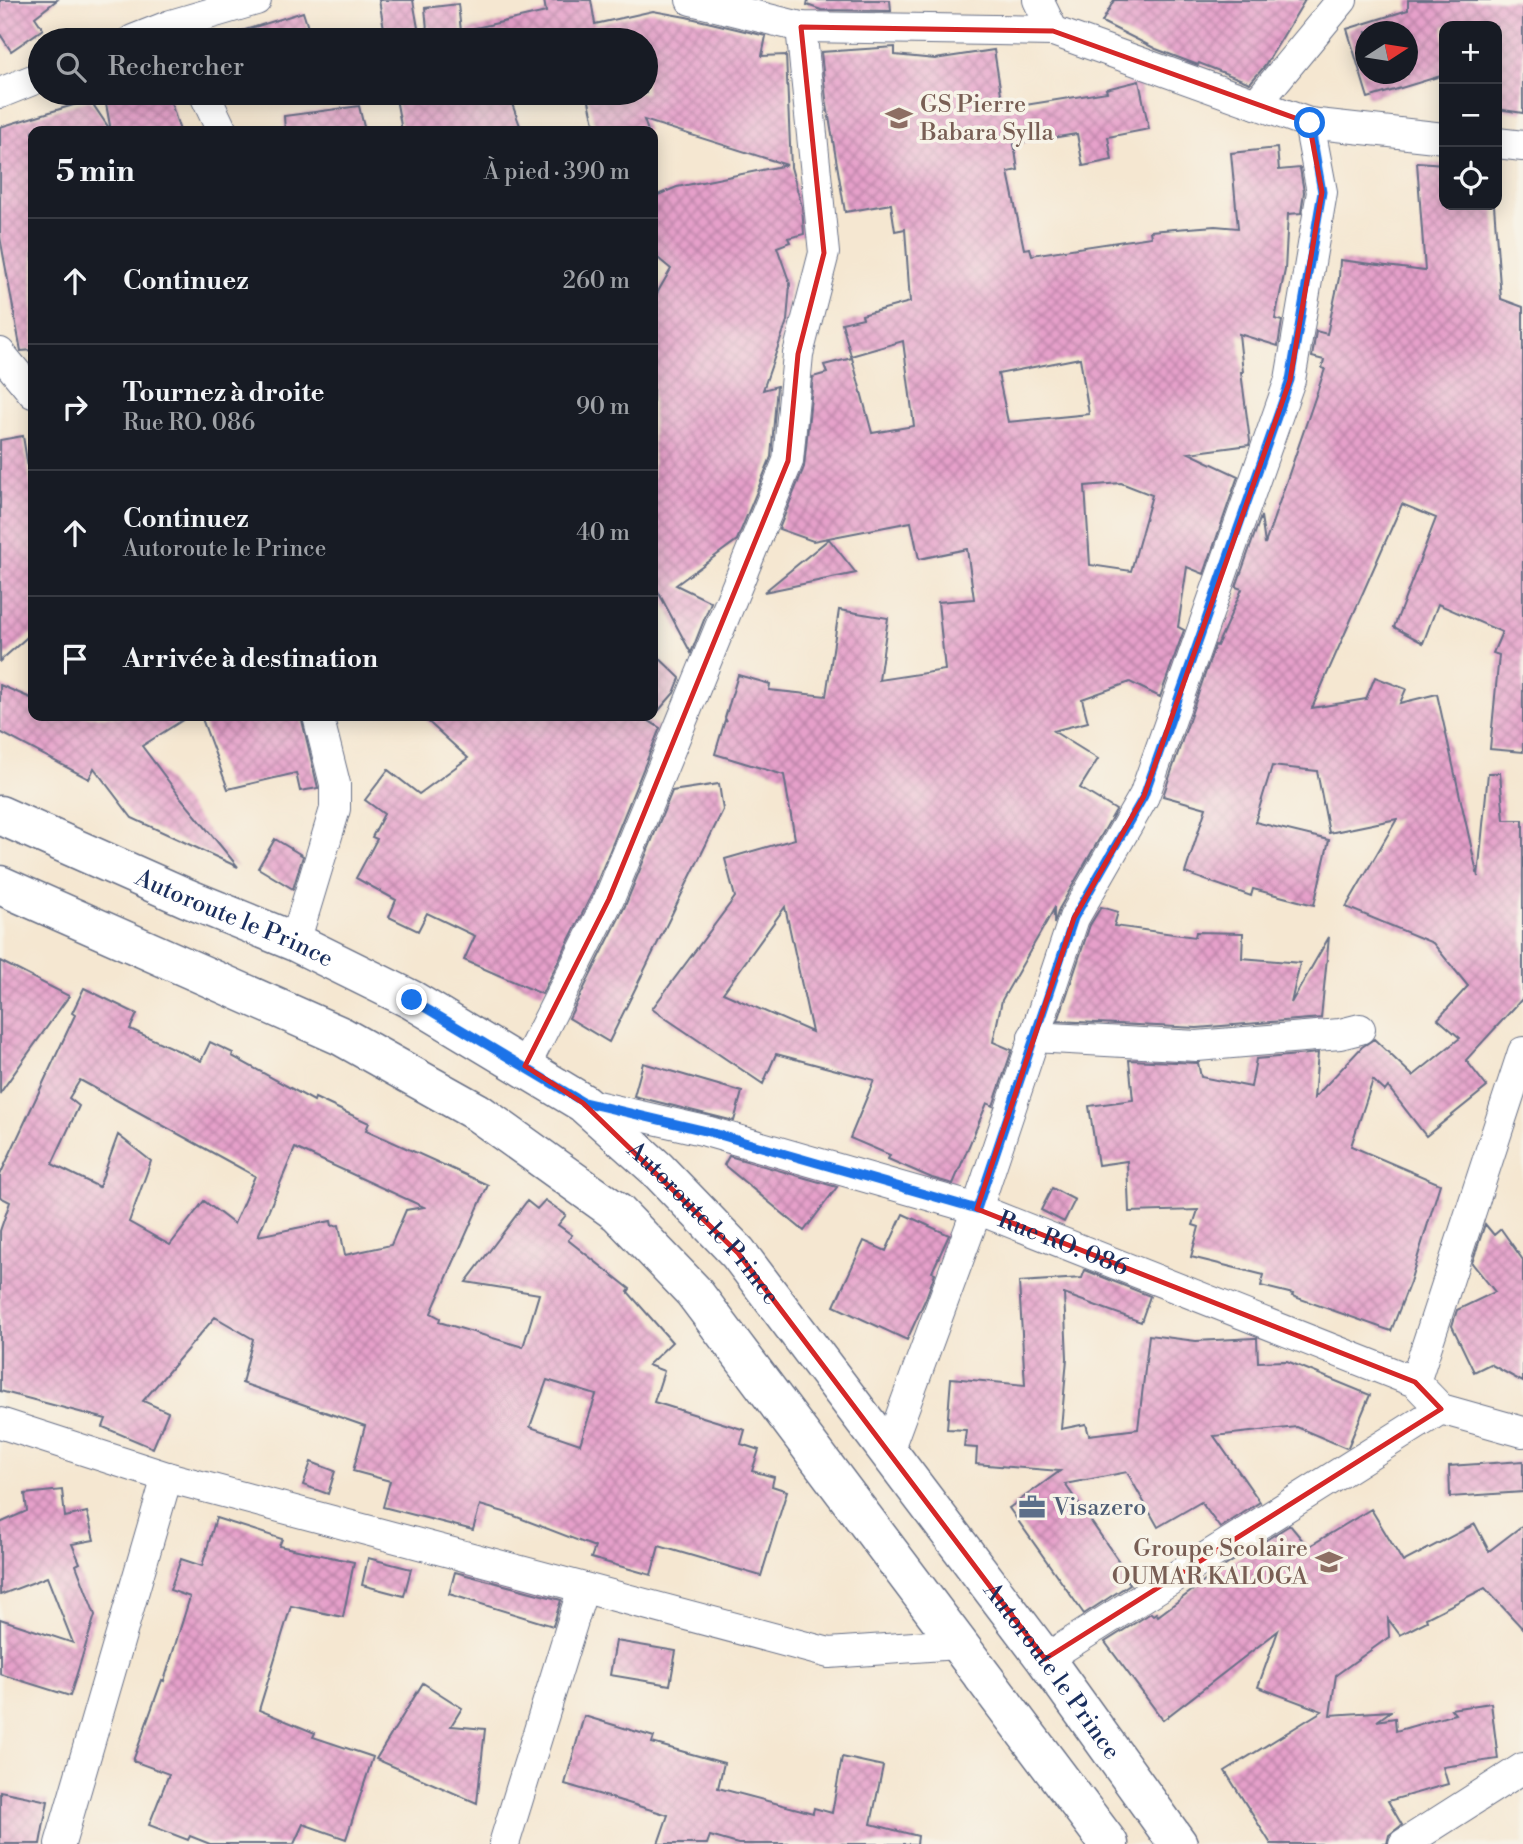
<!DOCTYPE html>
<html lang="fr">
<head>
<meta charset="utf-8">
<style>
	:root { --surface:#171b24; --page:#20242c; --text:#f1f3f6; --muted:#9ea1a6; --line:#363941 }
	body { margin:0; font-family:"Libre Bodoni",serif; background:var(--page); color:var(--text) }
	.controls { position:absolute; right:21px; top:21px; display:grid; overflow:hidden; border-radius:14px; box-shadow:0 4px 18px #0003 }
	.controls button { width:63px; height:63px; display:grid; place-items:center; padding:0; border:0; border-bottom:2px solid var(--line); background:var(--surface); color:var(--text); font:35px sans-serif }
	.compass { position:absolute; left:1355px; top:21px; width:63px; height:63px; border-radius:50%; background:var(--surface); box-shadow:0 4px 18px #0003; rotate:78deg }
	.stop { position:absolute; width:21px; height:21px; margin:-16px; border:5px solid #1a73e8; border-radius:50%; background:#fff }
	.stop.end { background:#1a73e8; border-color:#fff; box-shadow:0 2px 7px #0008 }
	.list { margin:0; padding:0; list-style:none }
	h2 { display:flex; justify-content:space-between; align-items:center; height:91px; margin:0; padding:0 28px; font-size:30px }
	h2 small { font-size:23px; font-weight:400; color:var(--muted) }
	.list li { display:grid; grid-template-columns:46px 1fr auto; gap:21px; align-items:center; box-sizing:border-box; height:126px; padding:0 28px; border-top:2px solid var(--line) }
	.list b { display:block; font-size:26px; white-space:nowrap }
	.list p { margin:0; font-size:23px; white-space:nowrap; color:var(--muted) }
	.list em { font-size:23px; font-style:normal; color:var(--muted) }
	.icon { flex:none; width:38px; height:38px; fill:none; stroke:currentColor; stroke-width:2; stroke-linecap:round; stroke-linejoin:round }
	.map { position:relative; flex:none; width:1523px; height:1844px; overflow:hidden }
	.search { position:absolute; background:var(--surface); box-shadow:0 4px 18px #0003; left:28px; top:28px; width:630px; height:77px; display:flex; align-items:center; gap:18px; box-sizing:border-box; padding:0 24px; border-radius:38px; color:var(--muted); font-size:26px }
	.panel { position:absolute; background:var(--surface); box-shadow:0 4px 18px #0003; left:28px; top:126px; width:630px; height:595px; border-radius:14px }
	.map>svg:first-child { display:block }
	.building { fill:url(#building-cross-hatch); fill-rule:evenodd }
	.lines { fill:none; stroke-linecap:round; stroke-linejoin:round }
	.minor-casing { stroke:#676f86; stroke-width:32 }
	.major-casing { stroke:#676f86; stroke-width:41 }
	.minor { stroke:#fff; stroke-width:30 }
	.major { stroke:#fff; stroke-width:38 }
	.route { stroke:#1a73e8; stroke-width:9 }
	.marked { fill:none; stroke:#d62828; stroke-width:5; stroke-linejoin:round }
	.labels { text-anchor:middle; stroke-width:7; stroke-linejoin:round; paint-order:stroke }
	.education-label { font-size:24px; fill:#785e54; stroke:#f7f3e8; text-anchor:start }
	.street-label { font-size:24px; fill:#1b2f5e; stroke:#f7f3e8 }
	.service-label { font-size:24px; fill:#4e5e75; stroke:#f7f3e8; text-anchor:start }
</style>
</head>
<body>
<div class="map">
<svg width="1523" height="1844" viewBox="0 0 1523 1844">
	<defs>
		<pattern id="building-cross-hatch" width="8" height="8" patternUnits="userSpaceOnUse" patternTransform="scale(1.75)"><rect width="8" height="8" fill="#e6a0ca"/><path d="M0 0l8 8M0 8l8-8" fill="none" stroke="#ba83a7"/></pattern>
	</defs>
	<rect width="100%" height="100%" fill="#f7f3e8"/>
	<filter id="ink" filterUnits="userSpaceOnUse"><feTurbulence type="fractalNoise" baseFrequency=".0143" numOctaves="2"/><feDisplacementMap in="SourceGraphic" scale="14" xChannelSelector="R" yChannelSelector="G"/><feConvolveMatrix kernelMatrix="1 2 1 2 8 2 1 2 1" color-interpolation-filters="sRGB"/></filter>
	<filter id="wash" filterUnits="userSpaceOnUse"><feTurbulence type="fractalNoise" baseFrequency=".00686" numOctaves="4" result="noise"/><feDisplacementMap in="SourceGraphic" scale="28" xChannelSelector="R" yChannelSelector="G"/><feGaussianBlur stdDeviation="1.57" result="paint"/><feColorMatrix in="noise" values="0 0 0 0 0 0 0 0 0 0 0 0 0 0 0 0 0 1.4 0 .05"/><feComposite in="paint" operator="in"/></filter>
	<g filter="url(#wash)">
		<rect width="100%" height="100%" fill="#f5e7d1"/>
		<g id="blocks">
			<path class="building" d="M0 0H57L35 17 43 29 11 51 0 34Z
				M379 0H413L418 28 385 34Z
				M544 0H591L595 24 653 11 686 17 766 36 762 56 786 55 791 167 802 207 804 234 788 238 790 242 777 247 790 284 787 321 763 390 777 386 771 457 737 540 676 585 711 602 691 653 653 582V300L671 269 653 254V197L677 187 787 165 644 120 648 131H596L587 93H646V40H468L467 30 546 12Z
				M808 0H890L891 11 821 10 807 5Z
				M1114 0H1305L1265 66 1250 83 1199 63 1198 65 1156 49 1102 22Z
				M1408 0H1523V113L1497 109V26H1444V75L1368 98 1347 29 1408 10ZM1366 32H1408V74H1366Z
				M458 4 462 40H428L425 8Z
				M303 12 312 40H230L229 35Z
				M895 47V55L935 59 994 50 1003 106H1007V108L1107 92 1106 89 1139 81 1149 129 1108 137 1112 160 1083 166 1077 134 1014 144 1018 170 1008 172 1024 249 1030 248 1032 255 1151 237 1150 231 1215 226 1238 228 1231 153 1277 148 1279 170 1300 168 1304 192 1301 213 1288 214 1285 270 1275 319 1282 321 1278 346 1239 334 1243 372H1241L1250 441 1249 445 1189 453 1238 476 1204 574 1187 567 1178 627 1184 630 1160 697 1130 682 1082 699 1088 722 1053 731 1098 759 1080 788 1116 810 1059 909 1054 924V909L1002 1000 993 1042 1012 1050 993 1106 987 1103 953 1184 932 1178 888 1159 890 1155 850 1138 874 1080 776 1054 763 1084 652 1009 735 897 725 859 795 839 784 775 715 754 725 720 727 722 725 718 738 675 770 684 769 690 826 696 839 610 888 618 879 680 945 670 938 602 974 599 967 549 919 559 911 522 813 541 779 529 804 467 813 377 827 373 824 365 852 358 872 433 914 426 903 341 851 356 842 323 863 318 862 315 910 302 905 229 895 231 891 204 845 212 826 99 821 52ZM1080 358 1089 414 1008 422 998 374ZM1121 483 1152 495 1131 571 1090 565 1085 486ZM785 907 812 1032 723 993Z
				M104 93H168L180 131H33V350L21 351 0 237V127L90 100 111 131Z
				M395 93H508L522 131H402Z
				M359 106 365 131H285L284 116Z
				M1417 162 1444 164V205H1494L1501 299 1523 307V752L1490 749 1499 655 1493 653 1502 632 1438 604 1423 643 1394 627 1436 518 1402 504 1312 708 1366 699 1375 677 1406 689 1400 703 1437 694 1478 877 1488 773H1500L1504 820H1523V998L1466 1060 1487 1087 1426 1136 1388 1087 1385 1091 1373 1080 1351 1146 1440 1184 1410 1282 1391 1331 1292 1296 1293 1294 1261 1286 1264 1275 1191 1257 1199 1227 1193 1225 1198 1210 1129 1212 1127 1161 1098 1165 1089 1106 1133 1100 1129 1060 1198 1063 1201 1077 1251 1087 1256 1059 1318 1053 1314 1098 1362 1047 1374 1039 1413 1076 1460 1038 1438 1019 1468 986 1433 943 1346 907 1397 819 1329 833 1317 771 1272 766 1255 822 1329 840 1314 905 1253 889 1251 896 1185 873 1206 808 1163 796 1215 645 1217 646 1242 589 1236 587 1261 516 1265 544 1325 369 1322 368 1324 360 1312 357 1316 331 1327 334 1339 278 1340 260 1425 271Z
				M23 436 33 498V632L0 661V440Z
				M829 539 856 573 764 592Z
				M653 652 680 678 674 693 653 717Z
				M0 685 33 699V716H189L142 746 181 798 238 867 132 818 94 768 89 779 0 732Z
				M201 716H301L318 788 300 791 296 773 228 789Z
				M422 716H641L660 728 593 892 542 994 464 960 475 936 427 913 418 931 389 917 396 900 356 878 377 839 372 837 384 814 365 800 388 770 419 794 468 758Z
				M719 784 723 810 609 1042 569 1018 625 906 672 791Z
				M275 839 303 856 293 889 258 868Z
				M1101 907 1118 912 1114 926 1195 937 1196 932 1243 933 1242 958 1300 963 1291 1003 1329 937 1321 1018 1197 1028 1058 1021 1090 925Z
				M0 961 69 996 0 1093Z
				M84 988 137 1014 130 1029 201 1061 210 1042 233 1053 232 1056 314 1101 315 1098 369 1123 366 1130 488 1185 431 1313 440 1318 439 1322 523 1347 539 1294 466 1282 527 1201 537 1209 545 1200 566 1215 558 1225 572 1235 568 1240 630 1289 628 1292 672 1342 648 1365 664 1371 654 1402 745 1430 741 1444 759 1450 752 1471 774 1477 772 1486 787 1491 761 1576 659 1546 651 1575 591 1558 595 1547 504 1512 480 1505 473 1530 383 1507 390 1481 353 1471 365 1426 242 1383 253 1339 215 1317 143 1401 168 1412 153 1448 103 1427 106 1419 0 1391V1231L10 1202 0 1197V1175L75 1015 72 1013ZM80 1080 255 1176 234 1224 204 1201 170 1245 129 1222 151 1161 118 1135 99 1187 52 1164 79 1106 69 1098ZM295 1148 306 1153 424 1207 406 1210 391 1245 345 1255 339 1225 332 1226 331 1221 258 1236ZM547 1380 596 1395 580 1444 530 1427Z
				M643 1063 742 1092 734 1121 634 1096Z
				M729 1156 837 1187 804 1231 724 1165Z
				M1052 1188 1075 1200 1064 1222 1041 1210Z
				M903 1214 949 1235 932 1272 935 1273 926 1298 907 1340 834 1306 864 1241 886 1251Z
				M1485 1224 1494 1235 1501 1229 1523 1260V1382L1490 1364 1474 1372 1452 1326 1457 1310 1495 1292 1472 1263Z
				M1085 1270 1150 1296 1141 1322 1064 1294 1067 1358 1061 1429 1086 1424 1089 1435 1138 1429 1149 1335 1196 1341 1255 1338H1257L1258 1362 1287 1361 1370 1395 1348 1447 1346 1448 1297 1427 1214 1436 1260 1502 1220 1528 1201 1502 1158 1527 1127 1472 1065 1484 1129 1576 1126 1578 1130 1584 1084 1614 1009 1508 1060 1471 976 1464 977 1448 964 1447 966 1430 947 1429 951 1378 1025 1385 1019 1282 1082 1278Z
				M1523 1461V1492L1450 1497 1449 1466Z
				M311 1462 335 1471 328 1494 303 1485Z
				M62 1490 65 1517 87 1512 94 1540 72 1544 80 1563 76 1565 95 1615 70 1696 0 1674V1619L73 1643 47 1577 0 1595V1523L27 1511 25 1494Z
				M1371 1509 1403 1562 1475 1524 1489 1551 1523 1525V1629L1485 1588 1426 1618 1427 1621 1400 1635 1388 1619 1389 1637 1336 1675 1330 1715 1391 1711 1377 1721 1395 1718 1396 1731 1455 1714 1451 1709 1491 1703 1498 1759 1443 1767 1448 1784 1388 1801 1402 1825 1389 1835 1387 1844H1271L1225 1771 1322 1711 1258 1687 1278 1631 1163 1720 1105 1642 1151 1613 1153 1615 1156 1613 1158 1616 1225 1566 1290 1525 1308 1547Z
				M216 1518 282 1539 279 1546 354 1562 343 1617 291 1606 259 1710 315 1733 313 1737 373 1757 346 1839 303 1824 294 1844H210L190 1836 188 1840 149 1825 169 1774 133 1761 162 1680 164 1681 190 1597 170 1590 181 1559 202 1566Z
				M368 1558 411 1569 404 1596 362 1585Z
				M455 1572 561 1600 553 1626 449 1594Z
				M616 1641 676 1651 670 1685 610 1675Z
				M423 1683 462 1708 451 1726 485 1729 477 1803 376 1759Z
				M584 1716 654 1737 652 1743 724 1763 718 1788 813 1813 814 1808 832 1813 842 1757 883 1766 871 1824 918 1836 917 1844H738L710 1836 707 1844H658L668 1815 565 1784Z
				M0 1791 48 1801 40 1844H0Z"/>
		</g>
	</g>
	<g filter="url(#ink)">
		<use href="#blocks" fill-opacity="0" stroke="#676f86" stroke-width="2"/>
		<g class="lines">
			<defs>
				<g id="minor">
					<path d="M691 0 801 27 1053 31 1309 123 1444 138"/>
					<path d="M1038 0 1053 31"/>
					<path d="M133 40 171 25 256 0"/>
					<path d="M0 93 40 77"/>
					<path d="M204 93 222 131"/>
					<path d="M1256 104 1342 0"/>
					<path d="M1497 143 1523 146"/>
					<path d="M0 353 33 393"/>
					<path d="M295 942 335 809V784L318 716"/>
					<path d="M1033 1037 1197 1046 1340 1034 1360 1029"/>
					<path d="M525 1066 609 899 788 461 798 354 824 253 801 27"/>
					<path id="s1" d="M584 1103 706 1131 977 1209 1415 1382 1441 1409 1523 1432"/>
					<path d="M1415 1382 1523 1052"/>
					<path d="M0 1423 167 1477 829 1653 957 1644"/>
					<path d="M888 1451 977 1209 1074 918 1144 796 1290 380 1322 192 1309 123"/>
					<path d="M1045 1659 1441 1409"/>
					<path d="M60 1844 167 1477"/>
					<path d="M504 1844 583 1588"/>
					<path d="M1404 1844 1523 1768"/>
				</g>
				<g id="major">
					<path id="s2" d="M0 815 187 898 295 942 412 1000 583 1103 657 1169 738 1253 1045 1659 1178 1844"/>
					<path d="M0 885 341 1036 477 1112 618 1213 693 1291 1109 1844"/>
				</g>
			</defs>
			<use href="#minor" class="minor-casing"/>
			<use href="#major" class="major-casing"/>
			<use href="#minor" class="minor"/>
			<use href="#major" class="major"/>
		</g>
	</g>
	<g class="lines" filter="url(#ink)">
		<path class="route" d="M412 1000 583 1102 706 1131 977 1209 1074 918 1144 796 1290 380 1322 192 1310 123"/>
	</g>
	<path class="marked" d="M801 27 1053 31 1309 123 1322 192 1290 380 1144 796 1074 918 977 1209 1415 1382 1441 1409 1045 1659 738 1253 583 1103 525 1066 609 899 788 461 798 354 824 253Z"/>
	<defs>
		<symbol id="school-bare" viewBox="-9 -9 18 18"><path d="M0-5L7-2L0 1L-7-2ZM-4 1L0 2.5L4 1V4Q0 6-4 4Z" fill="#8d6e63" stroke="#f7f3e8" stroke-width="2.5" paint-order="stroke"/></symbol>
		<symbol id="office-bare" viewBox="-9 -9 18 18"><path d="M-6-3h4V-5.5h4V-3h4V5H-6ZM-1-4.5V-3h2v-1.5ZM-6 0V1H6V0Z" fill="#5c6f8a" stroke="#f7f3e8" stroke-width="2.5" paint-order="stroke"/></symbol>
	</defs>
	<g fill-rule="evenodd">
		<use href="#school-bare" x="880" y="99" width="38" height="38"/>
		<use href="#office-bare" x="1013" y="1488" width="38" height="38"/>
		<use href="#school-bare" x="1310" y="1543" width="38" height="38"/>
	</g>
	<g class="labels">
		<g class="education-label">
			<text x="920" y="112">GS Pierre<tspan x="920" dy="28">Babara Sylla</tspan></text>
			<text x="1308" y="1556" text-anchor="end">Groupe Scolaire<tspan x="1308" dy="28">OUMAR KALOGA</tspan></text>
		</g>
		<g class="street-label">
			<text dy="8" stroke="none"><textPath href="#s2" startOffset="256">Autoroute le Prince</textPath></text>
			<text dy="8" stroke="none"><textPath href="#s2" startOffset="822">Autoroute le Prince</textPath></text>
			<text dy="8" stroke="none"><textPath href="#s1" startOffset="500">Rue RO. 086</textPath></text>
			<text dy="8" stroke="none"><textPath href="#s2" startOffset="1390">Autoroute le Prince</textPath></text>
		</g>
		<g class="service-label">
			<text x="1053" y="1515">Visazero</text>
		</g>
	</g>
</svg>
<div class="controls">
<button>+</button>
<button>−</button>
<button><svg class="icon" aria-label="locate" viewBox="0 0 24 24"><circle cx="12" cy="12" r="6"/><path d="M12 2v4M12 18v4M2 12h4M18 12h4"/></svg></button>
</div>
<svg class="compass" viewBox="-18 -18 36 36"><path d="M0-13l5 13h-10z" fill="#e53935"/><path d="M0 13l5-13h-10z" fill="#9ea1a6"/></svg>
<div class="stop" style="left:1310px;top:123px"></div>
<div class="stop end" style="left:412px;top:1000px"></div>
<div class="search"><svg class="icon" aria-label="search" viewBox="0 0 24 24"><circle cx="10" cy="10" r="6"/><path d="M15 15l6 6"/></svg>Rechercher</div>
<section class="panel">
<h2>5 min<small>À pied · 390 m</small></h2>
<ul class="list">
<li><svg class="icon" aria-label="ahead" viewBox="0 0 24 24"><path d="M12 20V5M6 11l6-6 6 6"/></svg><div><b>Continuez</b></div><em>260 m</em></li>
<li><svg class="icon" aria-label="right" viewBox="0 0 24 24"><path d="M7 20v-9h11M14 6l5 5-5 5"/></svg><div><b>Tournez à droite</b><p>Rue RO. 086</p></div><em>90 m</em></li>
<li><svg class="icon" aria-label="ahead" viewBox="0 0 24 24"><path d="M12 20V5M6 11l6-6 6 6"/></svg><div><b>Continuez</b><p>Autoroute le Prince</p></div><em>40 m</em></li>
<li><svg class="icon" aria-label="arrive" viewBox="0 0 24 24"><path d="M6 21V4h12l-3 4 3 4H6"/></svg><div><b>Arrivée à destination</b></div></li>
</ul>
</section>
</div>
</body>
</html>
